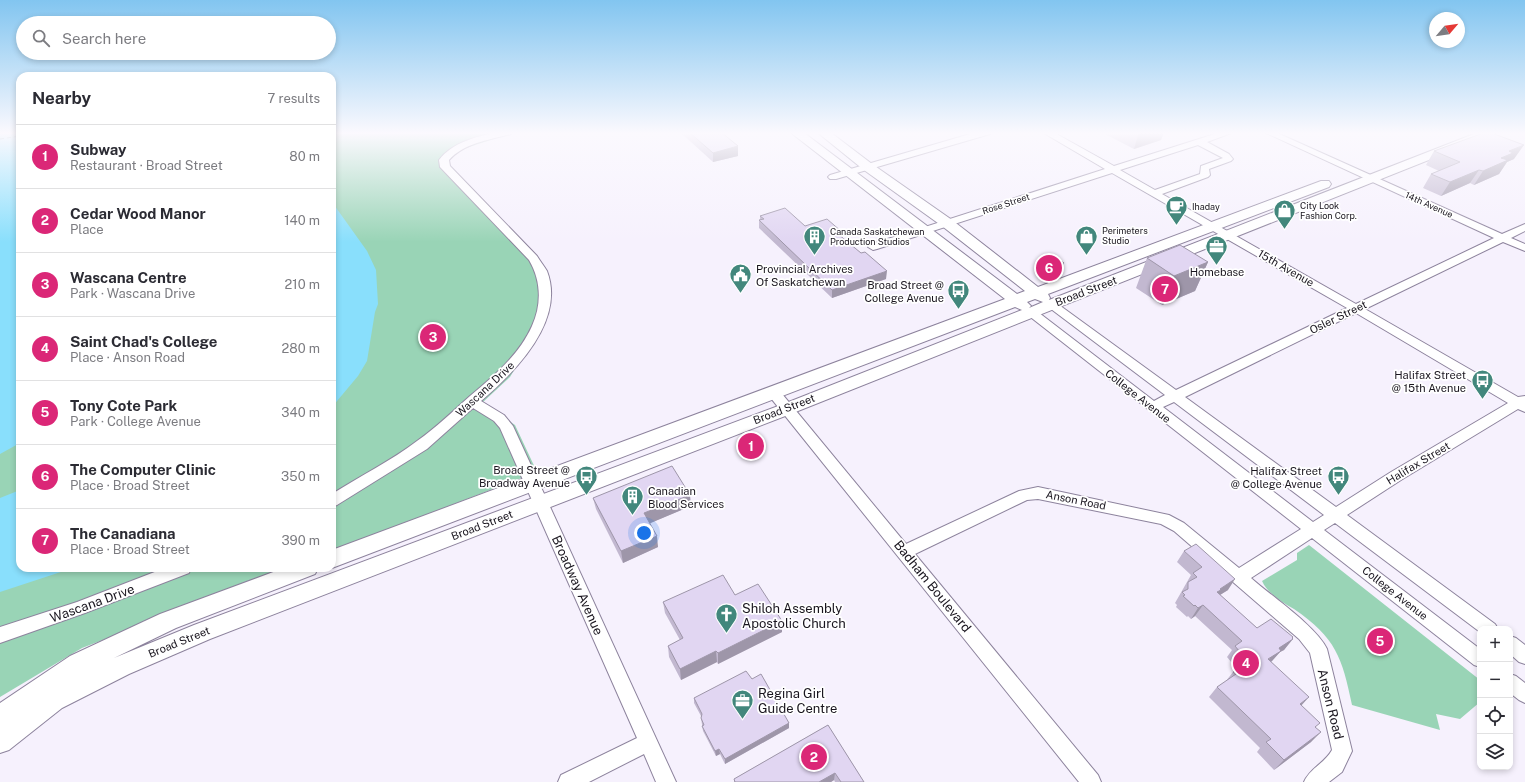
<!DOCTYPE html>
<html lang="en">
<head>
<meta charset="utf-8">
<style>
	:root { --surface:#fff; --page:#f2f2f3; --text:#2b2b33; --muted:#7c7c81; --line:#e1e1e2; --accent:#db2777 }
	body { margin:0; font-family:"Public Sans",sans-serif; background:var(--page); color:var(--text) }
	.controls { position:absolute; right:12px; bottom:12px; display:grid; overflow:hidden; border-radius:8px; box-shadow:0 2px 6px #0003 }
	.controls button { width:36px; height:36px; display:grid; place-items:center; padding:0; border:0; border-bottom:1px solid var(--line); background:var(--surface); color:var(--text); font:20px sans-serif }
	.compass { position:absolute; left:1429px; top:12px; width:36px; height:36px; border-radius:50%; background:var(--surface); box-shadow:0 2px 6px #0003; rotate:61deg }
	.you { position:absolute; left:644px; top:533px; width:14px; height:14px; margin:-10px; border:3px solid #fff; border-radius:50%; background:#1a73e8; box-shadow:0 0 0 6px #1a73e833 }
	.badge { display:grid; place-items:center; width:26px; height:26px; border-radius:50%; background:var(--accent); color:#fff; font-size:13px; font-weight:700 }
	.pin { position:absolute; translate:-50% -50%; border:2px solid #fff; box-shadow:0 1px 4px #0006 }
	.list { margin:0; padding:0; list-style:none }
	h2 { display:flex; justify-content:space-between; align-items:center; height:52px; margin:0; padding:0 16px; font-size:17px }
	h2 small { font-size:13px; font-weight:400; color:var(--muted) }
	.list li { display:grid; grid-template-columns:26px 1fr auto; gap:12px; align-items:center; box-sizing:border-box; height:64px; padding:0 16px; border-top:1px solid var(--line) }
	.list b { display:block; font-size:15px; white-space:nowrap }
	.list p { margin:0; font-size:13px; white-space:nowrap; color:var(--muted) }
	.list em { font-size:13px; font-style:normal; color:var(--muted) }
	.icon { flex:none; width:22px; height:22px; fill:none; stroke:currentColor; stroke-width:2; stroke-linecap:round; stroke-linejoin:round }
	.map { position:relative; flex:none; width:1525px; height:782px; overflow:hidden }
	.search { position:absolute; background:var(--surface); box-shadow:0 2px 6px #0003; left:16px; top:16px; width:320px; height:44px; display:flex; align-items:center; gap:10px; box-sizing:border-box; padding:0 14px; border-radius:22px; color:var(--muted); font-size:15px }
	.panel { position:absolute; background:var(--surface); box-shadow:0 2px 6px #0003; left:16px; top:72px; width:320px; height:500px; border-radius:12px }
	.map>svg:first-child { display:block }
	.green { fill:#99d4b6 }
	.water { fill:#89dffc }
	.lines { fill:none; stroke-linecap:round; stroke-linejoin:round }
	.ferry { stroke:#1c6175; stroke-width:1; stroke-dasharray:4 3; stroke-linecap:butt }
	.minor-casing { stroke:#8d839d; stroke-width:2 }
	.major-casing { stroke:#8d839d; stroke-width:2 }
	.minor { fill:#fff; fill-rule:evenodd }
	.major { fill:#fff; fill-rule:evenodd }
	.wall { fill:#c2b8d0 }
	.shaded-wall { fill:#9e96a9 }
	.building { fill:#e1d6f2; stroke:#9e96a9 }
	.labels { text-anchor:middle; stroke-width:3.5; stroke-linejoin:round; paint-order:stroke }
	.far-street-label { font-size:9px; fill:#19151e; stroke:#fff }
	.far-poi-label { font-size:9px; fill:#19151e; stroke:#fff; text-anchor:start }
	.street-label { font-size:11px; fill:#19151e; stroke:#fff }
	.poi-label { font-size:11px; fill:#19151e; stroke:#fff; text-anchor:end }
	.near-street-label { font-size:13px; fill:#19151e; stroke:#fff }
	.near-poi-label { font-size:13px; fill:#19151e; stroke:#fff; text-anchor:start }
</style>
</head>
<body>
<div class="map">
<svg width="1525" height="782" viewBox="0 0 1525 782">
	<rect width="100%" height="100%" fill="#f6f1fd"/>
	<path class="green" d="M0 132H20V568H289L82 648 0 697Z
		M332 132H515L460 150 448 160V166L526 245 548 288 524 354 510 377 482 403 515 425 537 472 332 551Z
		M1309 545 1480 680V702L1460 719 1436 714 1440 730 1352 705C1342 657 1336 638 1294 609 1282 602 1268 594 1262 581L1297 560V553Z"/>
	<path class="water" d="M0 132H20V443L0 454Z
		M332 202 367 251 376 270 378 304 375 312 367 361 358 376 332 407Z
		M20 490V568H73L0 592V498Z"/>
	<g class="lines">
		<path class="ferry" d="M0 139 20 136"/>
		<defs>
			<path id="minor" d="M497 132H512L511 134C489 140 464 143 449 160L450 166 537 256C540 261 544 266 547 271 566 321 515 372 481 401L504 415 513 426 676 782H656L644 754 589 782H558L561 775 637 738 500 428 494 421 473 408 427 449 337 505 332 507V494C360 476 391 461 417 441 436 428 453 411 470 396 494 376 519 355 532 326 542 304 541 280 529 260L440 167 439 160C453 142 476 137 497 132Z
				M977 132H991L990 134 836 179H830L828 177 830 175Z
				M1042 132H1053L1114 166 1221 132H1234L1207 142 1229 154 1233 159 1231 161 1209 169 1210 175 1208 177 1162 194 1356 304 1494 238 1264 132H1275L1502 234 1525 224V231L1511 238 1525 244V251L1503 242 1365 309 1518 397 1525 396V412L1518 409 1401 480 1347 515 1495 624 1498 629H1480V632L1335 523 1324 530 1480 649V667L1474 665 1312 538 1251 578C1270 595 1317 627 1327 649L1352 751 1342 772 1329 782H1304C1310 768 1325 763 1332 750L1310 653 1299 639 1174 531 1161 524 1038 499 1027 500 915 554 1098 775 1101 782H1079L766 392 768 389 773 388 778 389 906 544 1019 491 1038 487 1169 515 1184 523 1239 568 1301 529 1024 312 1026 309H1034L1154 401 1165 395 1047 306 1045 304 1047 302H1055L1176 390 1347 308 1112 173 877 249 873 250 868 247 869 245 1105 169ZM1198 145 1223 158 1201 166 1200 174 1155 190 1120 170ZM1356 313 1508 403 1391 472 1336 507 1185 397ZM1174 402 1324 515 1313 522 1163 407Z
				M165 568H191L189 573 85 613 0 643V627L77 602Z
				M1510 636 1516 638 1525 645V664L1519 662 1510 654Z
				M1510 674 1516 676 1525 683V703L1519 700 1510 693Z"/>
			<path id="major" d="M790 132H803L1017 294 1025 291 942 226 864 170 817 132H830L872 164 952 220 1038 287 1321 181H1329L1331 184 1329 187 1048 294 1050 298 1049 300 1479 132H1496L1494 134 793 413 210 639 129 674 62 708 9 750 0 753V703L70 656 160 614 284 568H318L315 574 176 628 114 658 194 625 781 405 1022 310 1015 307 332 568V550L1005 299ZM1035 299 1043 302 1029 308 1031 306 1027 302Z"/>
		</defs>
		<use href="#minor" class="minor-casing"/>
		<use href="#major" class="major-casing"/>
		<use href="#minor" class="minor"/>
		<use href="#major" class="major"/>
	</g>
	<path class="wall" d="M680 132H721L738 156 713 162Z
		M1101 132H1164L1161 140 1134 149Z
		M1434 151 1514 159 1507 162 1499 174 1474 185 1470 183 1441 196 1423 188 1431 174 1439 171 1426 165Z
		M760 216 805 226 842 232 841 236 886 279 832 298 759 228V220H760Z
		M1147 258 1208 262 1195 291 1162 305 1136 288Z
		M1038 261 1062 268 1046 274 1036 267Z
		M593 498 691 506 650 523 658 547 623 563 596 509Z
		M1184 551 1228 590 1220 595 1257 628 1293 637 1284 650 1280 652 1271 662 1316 727 1311 742 1274 770 1257 752 1260 748 1209 697 1217 687 1226 681 1233 672 1237 669 1227 657 1232 650 1195 616 1191 619 1188 616 1187 617 1176 607 1177 605 1175 603 1191 575 1177 562Z
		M735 595 782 632 718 664 717 662 681 680 669 657 668 646 680 640 665 613 663 602Z
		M752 679 789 723V728L725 764 720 754 716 756 703 731 701 718V716L694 703V698Z
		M828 725 864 782H835L834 780 831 782H734V779Z"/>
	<path class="shaded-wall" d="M1139 132H1164L1161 140 1134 149Z
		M1524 145 1514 159 1507 162 1499 174 1474 185 1483 171 1509 151Z
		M738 146V156L713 162V153Z
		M1479 170 1470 183 1441 196 1450 182Z
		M842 232 841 240 838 234Z
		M1208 262 1195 291 1162 305 1174 276Z
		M1064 263 1062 268 1046 274 1048 269Z
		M887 271 886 279 832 298V290Z
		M690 495 691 506 646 525 644 513Z
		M657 536 658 547 623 563 621 551Z
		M1235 579 1228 590 1215 598 1210 603 1220 589Z
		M1203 605 1195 616 1191 619 1198 608Z
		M782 621V632L718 664V653Z
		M1293 637 1290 641 1293 639 1284 650 1280 652 1272 661 1260 670 1279 648Z
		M716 651 717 662 681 680 680 669Z
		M1309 697 1300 707V704Z
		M789 723V728L725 764V759Z
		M1321 732 1311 742 1274 770 1284 760Z
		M719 749 720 754 716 756 715 751Z
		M835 773 834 780 831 782H819Z"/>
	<path class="building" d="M689 132H721L738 146 713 153Z
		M1486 132H1489L1524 145 1509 151 1513 153 1501 158 1508 160 1483 171 1479 170 1450 182 1431 174 1460 162 1434 151Z
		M785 208 805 226 827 219 842 232 838 234 861 253 865 252 887 271 832 290 759 220 764 219 760 216Z
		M1180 245 1208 262 1174 276 1147 258Z
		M1054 256 1064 263 1048 269 1038 261Z
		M672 466 690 495 644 513 657 536 621 551 593 498Z
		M1196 544 1235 579 1220 589 1221 590 1217 592 1257 628 1271 619 1293 637 1292 638 1293 639 1279 648 1281 651 1268 659 1309 697 1300 704 1320 723 1315 727 1321 732 1284 760 1266 742 1271 739 1217 687 1236 674 1233 672 1248 662 1235 646 1242 641 1203 605 1198 608 1195 605 1194 606 1183 596 1185 595 1182 592 1188 589V582L1197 577 1193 573 1202 567 1184 551Z
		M723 575 735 595 758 584 782 621 718 653 716 651 680 669 668 646 683 638 663 602Z
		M746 671 752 679 761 674 789 723 725 759 719 749 715 751 702 726 704 725 701 718 702 714 694 698Z
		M828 725 864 782H841L835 773 819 782H735L734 779Z"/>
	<linearGradient id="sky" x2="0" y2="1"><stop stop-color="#82c5f0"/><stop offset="0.55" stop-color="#fbf9fe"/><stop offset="1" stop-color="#fbf9fe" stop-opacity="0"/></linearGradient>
	<rect width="1525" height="242" fill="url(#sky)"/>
	<defs>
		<symbol id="cafe-pin" viewBox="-11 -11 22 30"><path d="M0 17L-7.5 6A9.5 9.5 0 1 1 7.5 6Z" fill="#42877c" stroke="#fff"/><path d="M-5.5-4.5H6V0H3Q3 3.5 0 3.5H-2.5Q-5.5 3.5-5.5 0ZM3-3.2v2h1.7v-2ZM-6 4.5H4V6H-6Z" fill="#fff"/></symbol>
		<symbol id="shop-pin" viewBox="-11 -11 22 30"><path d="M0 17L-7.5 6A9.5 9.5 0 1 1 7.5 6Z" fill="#42877c" stroke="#fff"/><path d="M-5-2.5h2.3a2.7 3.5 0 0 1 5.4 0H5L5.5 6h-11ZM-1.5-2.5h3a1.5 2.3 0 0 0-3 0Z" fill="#fff"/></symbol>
		<symbol id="building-pin" viewBox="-11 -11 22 30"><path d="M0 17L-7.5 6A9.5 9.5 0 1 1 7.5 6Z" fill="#42877c" stroke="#fff"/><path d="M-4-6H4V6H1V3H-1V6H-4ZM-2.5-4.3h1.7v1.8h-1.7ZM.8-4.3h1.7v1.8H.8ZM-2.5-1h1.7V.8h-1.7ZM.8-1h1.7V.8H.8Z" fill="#fff"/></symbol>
		<symbol id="office-pin" viewBox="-11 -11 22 30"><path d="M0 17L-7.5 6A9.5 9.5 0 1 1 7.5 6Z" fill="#42877c" stroke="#fff"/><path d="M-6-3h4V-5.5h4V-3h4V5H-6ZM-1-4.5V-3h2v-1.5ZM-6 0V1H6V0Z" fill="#fff"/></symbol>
		<symbol id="civic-pin" viewBox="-11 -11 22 30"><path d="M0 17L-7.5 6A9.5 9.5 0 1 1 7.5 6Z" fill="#42877c" stroke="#fff"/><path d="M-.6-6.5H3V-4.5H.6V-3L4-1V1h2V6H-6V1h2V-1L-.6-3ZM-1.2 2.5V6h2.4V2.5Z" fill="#fff"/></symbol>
		<symbol id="bus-pin" viewBox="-11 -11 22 30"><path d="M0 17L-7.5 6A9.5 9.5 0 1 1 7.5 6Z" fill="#42877c" stroke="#fff"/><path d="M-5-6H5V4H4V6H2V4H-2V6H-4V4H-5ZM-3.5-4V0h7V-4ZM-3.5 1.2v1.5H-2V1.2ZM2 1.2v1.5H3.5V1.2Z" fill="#fff"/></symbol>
		<symbol id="church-pin" viewBox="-11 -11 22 30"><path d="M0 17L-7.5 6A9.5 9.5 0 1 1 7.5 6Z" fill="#42877c" stroke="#fff"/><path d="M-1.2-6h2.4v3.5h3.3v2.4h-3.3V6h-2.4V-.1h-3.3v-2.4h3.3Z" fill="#fff"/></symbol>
	</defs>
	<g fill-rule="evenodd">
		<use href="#cafe-pin" x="1164" y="194" width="25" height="34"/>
		<use href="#shop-pin" x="1272" y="198" width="25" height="34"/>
		<use href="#shop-pin" x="1074" y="224" width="25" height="34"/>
		<use href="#building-pin" x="802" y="224" width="25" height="34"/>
		<use href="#office-pin" x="1204" y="234" width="25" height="34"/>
		<use href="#civic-pin" x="728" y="262" width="25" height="34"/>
		<use href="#bus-pin" x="946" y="278" width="25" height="34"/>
		<use href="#bus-pin" x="1470" y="368" width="25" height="34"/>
		<use href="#bus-pin" x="574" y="464" width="25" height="34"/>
		<use href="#bus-pin" x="1326" y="464" width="25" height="34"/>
		<use href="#building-pin" x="620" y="484" width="25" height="34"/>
		<use href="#church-pin" x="714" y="602" width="25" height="34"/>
		<use href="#office-pin" x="730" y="688" width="25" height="34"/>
	</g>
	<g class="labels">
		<g class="far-street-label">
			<text transform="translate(1006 204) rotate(-18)" y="3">Rose Street</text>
			<text transform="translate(1429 205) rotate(24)" y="3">14th Avenue</text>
		</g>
		<g class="far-poi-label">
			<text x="1300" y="209">City Look<tspan x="1300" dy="10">Fashion Corp.</tspan></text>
			<text x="1192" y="210">Ihaday</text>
			<text x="1102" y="234">Perimeters<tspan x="1102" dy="10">Studio</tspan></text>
			<text x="830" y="235">Canada Saskatchewan<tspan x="830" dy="10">Production Studios</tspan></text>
		</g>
		<g class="street-label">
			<text transform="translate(1286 268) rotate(30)" y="4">15th Avenue</text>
			<text transform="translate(1086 291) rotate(-21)" y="4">Broad Street</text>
			<text transform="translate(1338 317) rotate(-26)" y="4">Osler Street</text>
			<text transform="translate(485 389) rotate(-43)" y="4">Wascana Drive</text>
			<text transform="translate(1138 396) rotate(38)" y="4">College Avenue</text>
			<text transform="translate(784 409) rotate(-21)" y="4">Broad Street</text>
			<text transform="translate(1418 463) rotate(-31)" y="4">Halifax Street</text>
			<text transform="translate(1076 500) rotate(11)" y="4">Anson Road</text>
			<text transform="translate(482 525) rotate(-21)" y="4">Broad Street</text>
			<text transform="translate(1395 593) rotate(38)" y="4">College Avenue</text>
			<text transform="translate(179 642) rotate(-22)" y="4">Broad Street</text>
		</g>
		<g class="poi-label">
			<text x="756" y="273" text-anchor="start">Provincial Archives<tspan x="756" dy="13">Of Saskatchewan</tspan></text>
			<text x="1217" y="276" text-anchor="middle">Homebase</text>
			<text x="944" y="289">Broad Street @<tspan x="944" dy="13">College Avenue</tspan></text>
			<text x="1466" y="379">Halifax Street<tspan x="1466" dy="13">@ 15th Avenue</tspan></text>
			<text x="570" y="474">Broad Street @<tspan x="570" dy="13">Broadway Avenue</tspan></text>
			<text x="1322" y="475">Halifax Street<tspan x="1322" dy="13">@ College Avenue</tspan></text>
			<text x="648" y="495" text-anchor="start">Canadian<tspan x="648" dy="13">Blood Services</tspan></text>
		</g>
		<g class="near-street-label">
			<text transform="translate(578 585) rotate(66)" y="5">Broadway Avenue</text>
			<text transform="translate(933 586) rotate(51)" y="5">Badham Boulevard</text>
			<text transform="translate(92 603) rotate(-20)" y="5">Wascana Drive</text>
			<text transform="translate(1331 704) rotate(76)" y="5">Anson Road</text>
		</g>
		<g class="near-poi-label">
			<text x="742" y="613">Shiloh Assembly<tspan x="742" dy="15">Apostolic Church</tspan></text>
			<text x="758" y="698">Regina Girl<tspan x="758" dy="15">Guide Centre</tspan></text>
		</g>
	</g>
</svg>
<div class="controls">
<button>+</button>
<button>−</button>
<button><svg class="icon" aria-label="locate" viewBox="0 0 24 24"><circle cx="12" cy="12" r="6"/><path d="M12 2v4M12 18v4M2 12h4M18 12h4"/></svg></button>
<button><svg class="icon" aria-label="layers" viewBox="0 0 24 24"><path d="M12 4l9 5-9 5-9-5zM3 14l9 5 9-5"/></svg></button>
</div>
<svg class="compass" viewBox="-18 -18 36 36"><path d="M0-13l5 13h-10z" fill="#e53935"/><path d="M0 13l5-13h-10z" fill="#7c7c81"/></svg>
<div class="you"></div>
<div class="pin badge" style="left:751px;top:446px">1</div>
<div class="pin badge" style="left:814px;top:757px">2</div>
<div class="pin badge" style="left:433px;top:337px">3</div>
<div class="pin badge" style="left:1246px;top:663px">4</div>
<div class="pin badge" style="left:1380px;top:641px">5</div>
<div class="pin badge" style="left:1049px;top:268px">6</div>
<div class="pin badge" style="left:1165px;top:289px">7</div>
<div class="search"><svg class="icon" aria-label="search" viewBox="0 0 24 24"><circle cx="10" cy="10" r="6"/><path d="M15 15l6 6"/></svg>Search here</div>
<section class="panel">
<h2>Nearby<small>7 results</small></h2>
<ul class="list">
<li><span class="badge">1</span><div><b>Subway</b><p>Restaurant · Broad Street</p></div><em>80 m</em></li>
<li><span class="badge">2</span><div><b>Cedar Wood Manor</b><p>Place</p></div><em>140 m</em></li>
<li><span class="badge">3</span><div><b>Wascana Centre</b><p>Park · Wascana Drive</p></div><em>210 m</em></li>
<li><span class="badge">4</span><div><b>Saint Chad's College</b><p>Place · Anson Road</p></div><em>280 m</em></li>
<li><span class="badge">5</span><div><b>Tony Cote Park</b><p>Park · College Avenue</p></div><em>340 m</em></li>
<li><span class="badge">6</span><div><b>The Computer Clinic</b><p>Place · Broad Street</p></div><em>350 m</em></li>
<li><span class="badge">7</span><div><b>The Canadiana</b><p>Place · Broad Street</p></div><em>390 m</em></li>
</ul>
</section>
</div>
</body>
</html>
